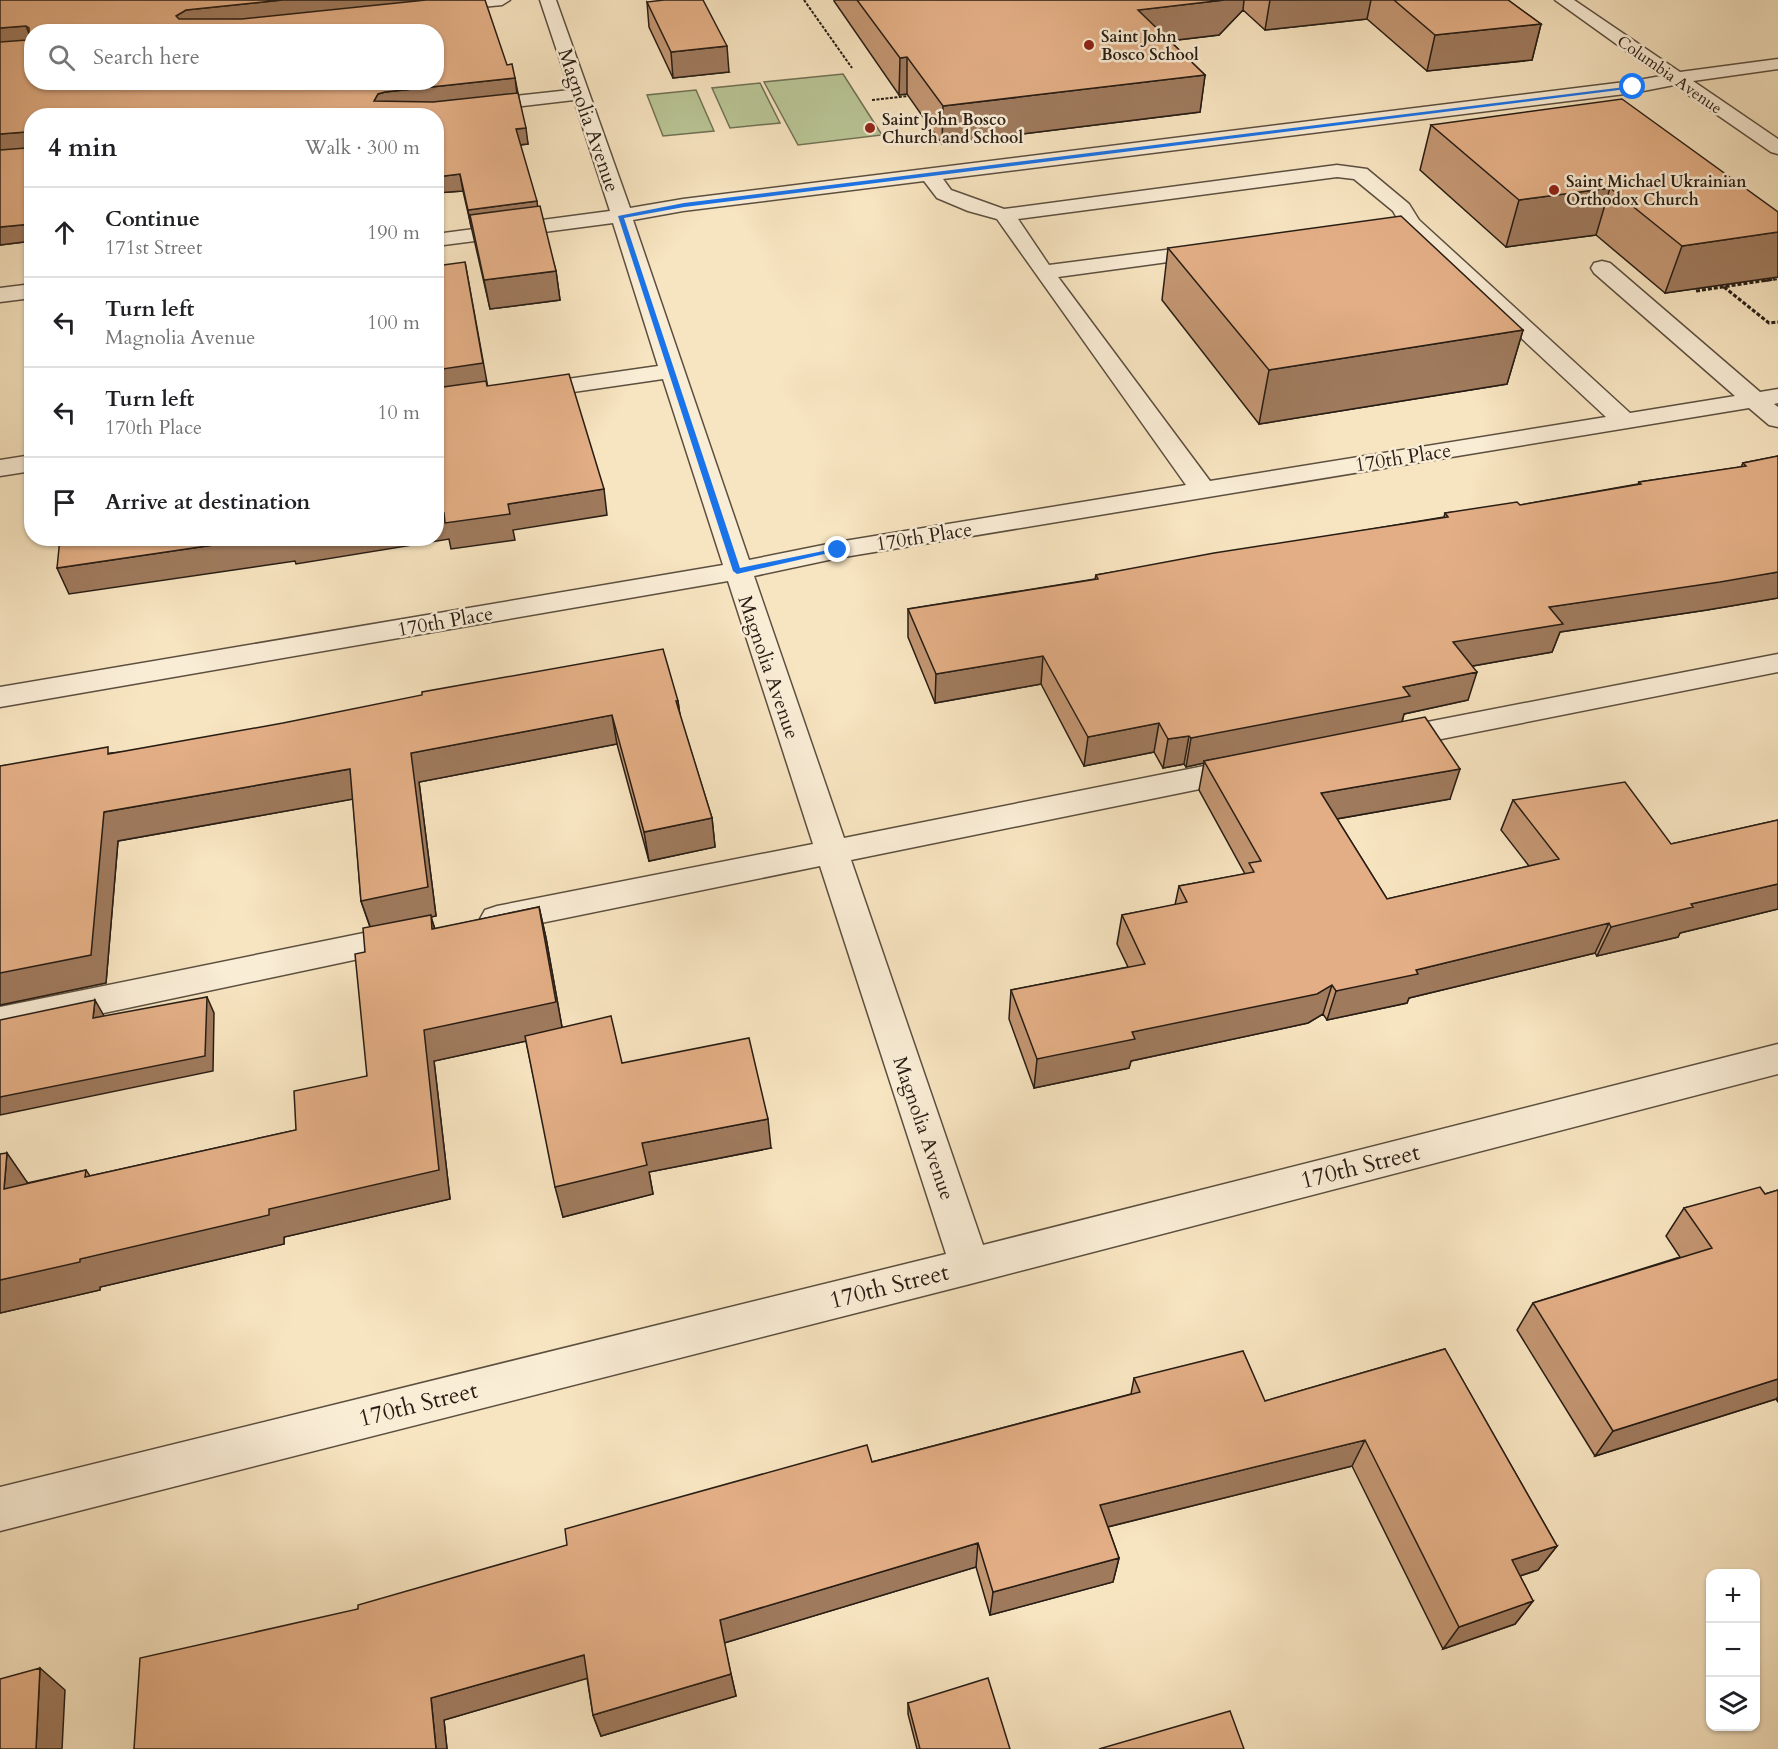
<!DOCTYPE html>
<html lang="en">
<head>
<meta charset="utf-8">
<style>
	:root { --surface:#fff; --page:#f2f2f2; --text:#202124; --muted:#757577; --line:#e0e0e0 }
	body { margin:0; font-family:Cardo,serif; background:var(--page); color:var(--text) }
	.controls { position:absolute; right:18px; bottom:18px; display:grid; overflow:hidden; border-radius:12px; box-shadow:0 2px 4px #0004 }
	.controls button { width:54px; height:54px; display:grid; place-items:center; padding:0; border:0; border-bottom:2px solid var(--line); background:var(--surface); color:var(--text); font:30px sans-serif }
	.stop { position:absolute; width:18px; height:18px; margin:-14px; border:4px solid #1a73e8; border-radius:50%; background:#fff }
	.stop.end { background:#1a73e8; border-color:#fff; box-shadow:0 2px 6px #0008 }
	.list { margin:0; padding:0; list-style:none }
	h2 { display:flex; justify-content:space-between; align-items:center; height:78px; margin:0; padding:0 24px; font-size:26px }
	h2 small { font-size:20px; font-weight:400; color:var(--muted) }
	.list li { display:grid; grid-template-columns:39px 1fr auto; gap:18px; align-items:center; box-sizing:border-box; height:90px; padding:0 24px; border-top:2px solid var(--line) }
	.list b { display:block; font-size:22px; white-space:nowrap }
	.list p { margin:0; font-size:20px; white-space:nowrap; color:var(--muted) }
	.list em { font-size:20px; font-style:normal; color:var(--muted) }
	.icon { flex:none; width:33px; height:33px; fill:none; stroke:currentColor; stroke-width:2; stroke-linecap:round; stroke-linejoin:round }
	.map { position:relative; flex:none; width:1778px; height:1749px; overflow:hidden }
	.search { position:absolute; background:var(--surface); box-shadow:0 2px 4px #0004; left:24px; top:24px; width:420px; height:66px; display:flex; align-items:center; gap:15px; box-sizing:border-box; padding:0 21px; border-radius:24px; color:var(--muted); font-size:22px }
	.panel { position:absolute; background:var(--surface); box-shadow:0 2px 4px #0004; left:24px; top:108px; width:420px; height:438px; border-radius:24px }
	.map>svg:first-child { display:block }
	.green { fill:#b9c595; stroke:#707154; stroke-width:1.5 }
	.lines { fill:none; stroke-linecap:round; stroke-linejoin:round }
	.minor-casing { stroke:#5c4f3f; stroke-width:3 }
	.path-far1 { stroke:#281d14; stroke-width:2; stroke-dasharray:3 1.5; stroke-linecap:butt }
	.path { stroke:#281d14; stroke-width:3; stroke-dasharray:4 2; stroke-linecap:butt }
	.minor { fill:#faedd6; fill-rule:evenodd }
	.wall { fill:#c39672; stroke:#281d14; stroke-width:1.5 }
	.shaded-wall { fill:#9f7a5d; stroke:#281d14; stroke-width:1.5 }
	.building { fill:#e3ae85; stroke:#281d14; stroke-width:1.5; fill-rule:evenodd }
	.route { fill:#1a73e8 }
	.poi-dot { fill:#8f2418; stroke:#faedd6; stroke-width:2 }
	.labels { text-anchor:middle; stroke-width:5; stroke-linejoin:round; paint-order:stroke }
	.far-poi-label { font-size:16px; font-weight:bold; fill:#281d14; stroke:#faedd6; text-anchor:start }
	.far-street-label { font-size:16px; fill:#281d14; stroke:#faedd6 }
	.street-label { font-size:20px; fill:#281d14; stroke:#faedd6 }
	.near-street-label { font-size:24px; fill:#281d14; stroke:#faedd6 }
</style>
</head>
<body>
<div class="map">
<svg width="1778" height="1749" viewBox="0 0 1778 1749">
	<rect width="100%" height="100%" fill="#f7e4c0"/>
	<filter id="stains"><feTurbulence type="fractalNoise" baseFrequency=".00333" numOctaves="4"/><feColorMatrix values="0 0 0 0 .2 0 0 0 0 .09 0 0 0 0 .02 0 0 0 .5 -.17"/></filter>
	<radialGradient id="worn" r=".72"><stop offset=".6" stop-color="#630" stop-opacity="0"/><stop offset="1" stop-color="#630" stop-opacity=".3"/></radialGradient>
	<path class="green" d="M843 74 882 135 798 145 764 82Z
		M760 83 780 123 730 128 712 88Z
		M696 90 714 131 663 136 647 95Z"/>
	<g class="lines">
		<defs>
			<path id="minor" d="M451 0H510L502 5 442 11 436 10 434 6 436 2Z
				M540 0H556L630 208 683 199 1633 81 1661 76 1555 0H1574L1680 72 1778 59V69L1693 81 1778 139V154L1771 152 1674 85 1633 93 943 179 951 190 1004 209 1337 165 1367 169 1409 204 1419 220 1630 413 1735 396 1594 273 1591 268 1594 263 1602 261 1610 263 1760 392 1778 389V403L1774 404 1778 407V427L1769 425 1749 408 838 558 754 576 844 838 1244 758 1255 761 1260 769 1255 777 1244 780 851 860 983 1245 1778 1044V1074L970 1284 0 1531V1487L946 1254 820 866 497 932 485 928 480 919 485 910 497 906 813 844 728 581 0 707V687L723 565 663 379 436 412V398L658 366 613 223 436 246V234L610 211 574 100 436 116H380L382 112 389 110 570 90ZM1337 177 1354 179 1393 211 1397 218 1357 225 1353 229 1357 233 1364 235 1405 230 1606 417 1210 481 1058 277 1212 256 1220 255 1223 250 1220 245 1212 244 1049 265 1018 219ZM924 181 937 198 968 211 997 219 1186 485 838 542 749 560 633 220 683 211Z
				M32 284V298L0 302V288Z
				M32 455V471L0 476V460Z
				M1778 654V672L1391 749 1380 746 1376 739 1380 732 1391 729Z
				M408 924 420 928 425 937 420 946 0 1035V1007Z"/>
		</defs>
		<use href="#minor" class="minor-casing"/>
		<path class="path-far1" d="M804 0 852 68
			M872 100 908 96
			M1765 281 1778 279"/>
		<path class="path" d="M1724 287 1769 323 1778 322
			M1696 291 1775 279"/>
		<use href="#minor" class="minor"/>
	</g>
	<path class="wall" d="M0 0 507 65 515 78 528 144 520 145 556 271 560 300 490 309 463 191 436 193V116H32V241L0 245Z
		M834 0H1508L1541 24 1532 60 1427 71 1367 19 1265 30 1243 10 1219 35 1170 41 1205 75 1200 112 942 144 907 94 899 95 834 1Z
		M647 2 729 72 673 78 649 27Z
		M1431 125 1778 212V277L1665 293 1596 235 1506 247 1420 170Z
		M1168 248 1523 330 1507 384 1259 424 1162 300Z
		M1778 456V598L1707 610 1560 632 1552 652 1473 666 1468 700 1404 714 1402 722 1450 799 1337 819 1387 899 1529 866 1501 830 1513 800 1671 844 1778 820V909L1680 933 1678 937 1597 956 1595 953 1409 998 1407 1003 1327 1020 1323 1014 1308 1023 1131 1061 1129 1068 1034 1088 1009 1019 1011 990 1128 967 1117 944 1122 915 1175 905 1179 886 1245 874 1199 790 1204 763 1186 767 1184 764 1163 768 1154 752 1084 766 1041 684 935 703 908 637V609L1095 579 1096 575 1444 517 1445 513 1520 505 1638 484 1639 482 1741 467 1743 463Z
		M678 701 680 716 712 818 715 847 649 861 617 744 419 782 436 916 431 917 435 929 539 907 546 938 562 1027 622 1063 771 1148 649 1172 653 1194 563 1217 526 1041 434 1061 450 1199 284 1237V1244L100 1287V1290L0 1313V1154L27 1182V1183L86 1170 90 1176 296 1130 367 1076 365 952 370 927 361 901 353 799 118 841 106 983 0 1005V766L111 753Z
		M1778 1190V1402L1776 1399 1595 1456 1517 1330 1533 1303 1680 1257 1666 1236 1684 1208 1765 1194Z
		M1445 1349 1557 1546 1538 1570 1520 1576 1533 1601 1515 1624 1443 1649 1352 1466 1108 1527 1119 1558 1113 1582 990 1615 976 1567 724 1643 736 1696 601 1736 593 1715 587 1678 444 1720 447 1749H134L358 1609 872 1462 1131 1394 1134 1378 1265 1401Z
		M908 1703 1010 1749H917L908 1714Z"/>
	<path class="shaded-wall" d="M282 0H431L181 32 176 16 186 10Z
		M1224 0H1244L1243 10 1219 35 1134 45 1138 10Z
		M1270 0H1371L1367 19 1265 30Z
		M1541 24 1532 60 1427 71 1435 35Z
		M26 26 32 41 0 44V28Z
		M727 46 729 72 673 78 671 52Z
		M907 57V94L899 95 900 58Z
		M1205 75 1200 112 942 144 943 106Z
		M515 78 517 94 378 116 374 101 378 94 385 92Z
		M526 128 528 144 518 145 516 129Z
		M26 132 32 148 0 151V134Z
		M460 174 463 191 436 193V177Z
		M1610 188 1596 235 1506 247 1519 200Z
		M537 201 539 218 470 215 471 227 468 210Z
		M32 224V241L0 245V227Z
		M1778 232V277L1665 293 1682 246Z
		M465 262 488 388 436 396V370Z
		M556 271 560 300 490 309 484 280Z
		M1523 330 1507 384 1259 424 1269 370Z
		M604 489 607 515 513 530 515 540 451 549 449 539 296 564 295 561 69 594 57 568 261 538H436V515L508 504Z
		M1778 572V598L1707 610 1560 632 1552 652 1444 671 1453 642 1549 607Z
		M1043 656 1041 684 935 703 936 674Z
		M1477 672 1468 700 1404 714 1401 725 1204 761V763L1186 767 1191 738 1403 687Z
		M676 701H678L682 730Z
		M612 715 617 744 419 782 436 916 431 917 440 946 432 929H371L361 901 411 753Z
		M1159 723 1154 752 1084 766 1088 737Z
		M1189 736 1184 764 1163 768 1168 739Z
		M350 769 359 798 118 841 106 983 0 1005V973L104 812Z
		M1460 769 1450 799 1313 823 1321 793Z
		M712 818 715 847 649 861 644 832Z
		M1778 884V909L1680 933 1678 937 1597 956 1611 927 1691 904Z
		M539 907 546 938 563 1033 434 1061 450 1199 284 1237V1244L100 1287V1290L0 1313V1280L269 1209 424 1030Z
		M1609 923 1595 953 1409 998 1407 1003 1327 1020 1336 991 1416 970Z
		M1332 985 1323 1014 1308 1023 1131 1061 1129 1068 1034 1088 1037 1059 1132 1032Z
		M207 997 214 1013 213 1071 0 1115V1097Z
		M95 1000 104 1016 102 1034 93 1018Z
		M768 1119 771 1148 649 1172 653 1194 563 1217 555 1187 642 1143Z
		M7 1153 27 1182 24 1218 4 1189Z
		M1778 1379V1397L1776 1399 1595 1456 1613 1431Z
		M1365 1440 1352 1466 1095 1530 1100 1505Z
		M978 1543 976 1567 724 1643 720 1620Z
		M1557 1546 1538 1570 1495 1584 1512 1560Z
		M1119 1558 1113 1582 990 1615 993 1592Z
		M1533 1601 1515 1624 1443 1649 1459 1627Z
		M584 1655 592 1677 444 1720 447 1749H436L431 1698Z
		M40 1668 65 1690 62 1749H36Z
		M731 1674 736 1696 601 1736 593 1715Z"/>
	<path class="building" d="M0 0H282L186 10 176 16 179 19H242L426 0H485L507 65 512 64 515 78 385 92 378 94 374 101 433 102 518 93 526 128 516 129 537 201 468 210 460 174 436 177V116H32V224L0 227V150L26 148 28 146V134L26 132 0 134V42L27 40 29 38V28L26 26 0 28ZM32 32H436V82H32Z
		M664 0H703L727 46 671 52 647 2Z
		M857 0H1224L1138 10 1205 75 943 106 907 57 900 58Z
		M1394 0H1508L1541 24 1435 35Z
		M1622 99 1778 212V232L1682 246 1610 188 1519 200 1431 125Z
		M540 206 556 271 484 280 470 215Z
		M1401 216 1523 330 1269 370 1168 248Z
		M465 262 483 363 436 370V266Z
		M569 374 604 489 508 504 510 514 445 523 444 513 436 515V388L486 381 487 386Z
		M1778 456V572L1720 582 1549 607 1563 624 1453 642 1477 672 1403 687 1410 696 1191 738 1189 736 1168 739 1159 723 1088 737 1043 656 936 674 908 609 1098 579 1096 575 1214 553 1448 517 1445 513 1517 502 1520 505 1641 484 1639 482 1746 466 1743 463Z
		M60 538H261L57 568Z
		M663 649 678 701H676L712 818 644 832 612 715 411 753 428 887 361 901 350 769 104 812 91 955 0 973V766L108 747V754L283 723 422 695V692Z
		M1425 717 1460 769 1321 793 1387 899 1559 859 1513 800 1625 782 1671 844 1778 820V884L1691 904 1693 907 1611 927 1609 923 1416 970 1418 974 1336 991 1332 985 1317 994 1132 1032 1135 1039 1037 1059 1011 990 1145 964 1122 915 1187 902 1179 886 1254 872 1249 863 1261 861 1204 761Z
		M539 907 556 1002 424 1030 439 1170 269 1209V1215L80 1259V1262L0 1280V1154L7 1153 4 1189 86 1170 85 1177 296 1130 294 1091 367 1076 355 954 365 952 363 928 431 915 432 929Z
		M207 997 205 1056 0 1097V1020L95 1000 93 1018Z
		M611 1016 622 1063 749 1038 768 1119 642 1143 647 1165 555 1187 525 1036Z
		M1760 1187 1765 1194 1778 1190V1379L1613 1431 1533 1303 1712 1248 1684 1208Z
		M1445 1349 1557 1546 1512 1560 1533 1601 1459 1627 1365 1440 1100 1505 1119 1558 993 1592 978 1543 720 1620 731 1674 593 1715 584 1655 431 1698 436 1749H134L140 1658 358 1609V1605L567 1545 565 1529 867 1445 872 1462 1140 1392 1134 1378 1243 1351 1265 1401Z
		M40 1668 36 1749H0V1679Z
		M988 1678 1010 1749H920L908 1703Z
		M1230 1711 1244 1749H1099Z"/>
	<path class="route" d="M1633 86 1635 88 684 207 624 218 740 568 838 548 842 550 737 574 733 571 618 216 684 203Z"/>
	<g class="poi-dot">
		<circle cx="1089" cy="45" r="6"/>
		<circle cx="870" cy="128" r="6"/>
		<circle cx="1554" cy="190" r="6"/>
	</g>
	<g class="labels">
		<g class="far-poi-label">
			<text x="1101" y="42">Saint John<tspan x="1101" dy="18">Bosco School</tspan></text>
			<text x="882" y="125">Saint John Bosco<tspan x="882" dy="18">Church and School</tspan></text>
			<text x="1566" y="187">Saint Michael Ukrainian<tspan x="1566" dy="18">Orthodox Church</tspan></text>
		</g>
		<g class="far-street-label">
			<text transform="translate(1670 74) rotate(35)" y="6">Columbia Avenue</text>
		</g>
		<g class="street-label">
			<text transform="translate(589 120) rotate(71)" y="7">Magnolia Avenue</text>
			<text transform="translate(1403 457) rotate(-9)" y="7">170th Place</text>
			<text transform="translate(924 536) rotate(-9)" y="7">170th Place</text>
			<text transform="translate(445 621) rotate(-10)" y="7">170th Place</text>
			<text transform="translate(769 667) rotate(71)" y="7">Magnolia Avenue</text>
			<text transform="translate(924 1128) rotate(71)" y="7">Magnolia Avenue</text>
		</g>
		<g class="near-street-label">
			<text transform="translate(1360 1166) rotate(-14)" y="8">170th Street</text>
			<text transform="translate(889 1286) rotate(-14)" y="8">170th Street</text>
			<text transform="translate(418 1404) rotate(-14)" y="8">170th Street</text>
		</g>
	</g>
	<rect width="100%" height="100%" filter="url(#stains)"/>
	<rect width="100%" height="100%" fill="url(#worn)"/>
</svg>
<div class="controls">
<button>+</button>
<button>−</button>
<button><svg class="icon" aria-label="layers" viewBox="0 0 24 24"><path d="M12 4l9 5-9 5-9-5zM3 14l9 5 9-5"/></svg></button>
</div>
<div class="stop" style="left:1633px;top:87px"></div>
<div class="stop end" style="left:838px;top:550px"></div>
<div class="search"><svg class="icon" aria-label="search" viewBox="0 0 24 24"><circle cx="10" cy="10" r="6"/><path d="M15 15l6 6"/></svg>Search here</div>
<section class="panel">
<h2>4 min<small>Walk · 300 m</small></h2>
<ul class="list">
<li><svg class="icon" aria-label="ahead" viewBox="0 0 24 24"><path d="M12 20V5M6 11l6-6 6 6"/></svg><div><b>Continue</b><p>171st Street</p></div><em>190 m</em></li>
<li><svg class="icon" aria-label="left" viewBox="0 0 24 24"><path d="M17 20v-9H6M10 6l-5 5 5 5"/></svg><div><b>Turn left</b><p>Magnolia Avenue</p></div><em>100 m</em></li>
<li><svg class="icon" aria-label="left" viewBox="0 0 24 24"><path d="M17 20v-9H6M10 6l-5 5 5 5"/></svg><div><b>Turn left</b><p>170th Place</p></div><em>10 m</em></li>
<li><svg class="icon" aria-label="arrive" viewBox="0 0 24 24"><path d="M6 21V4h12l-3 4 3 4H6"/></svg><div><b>Arrive at destination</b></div></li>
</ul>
</section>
</div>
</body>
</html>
